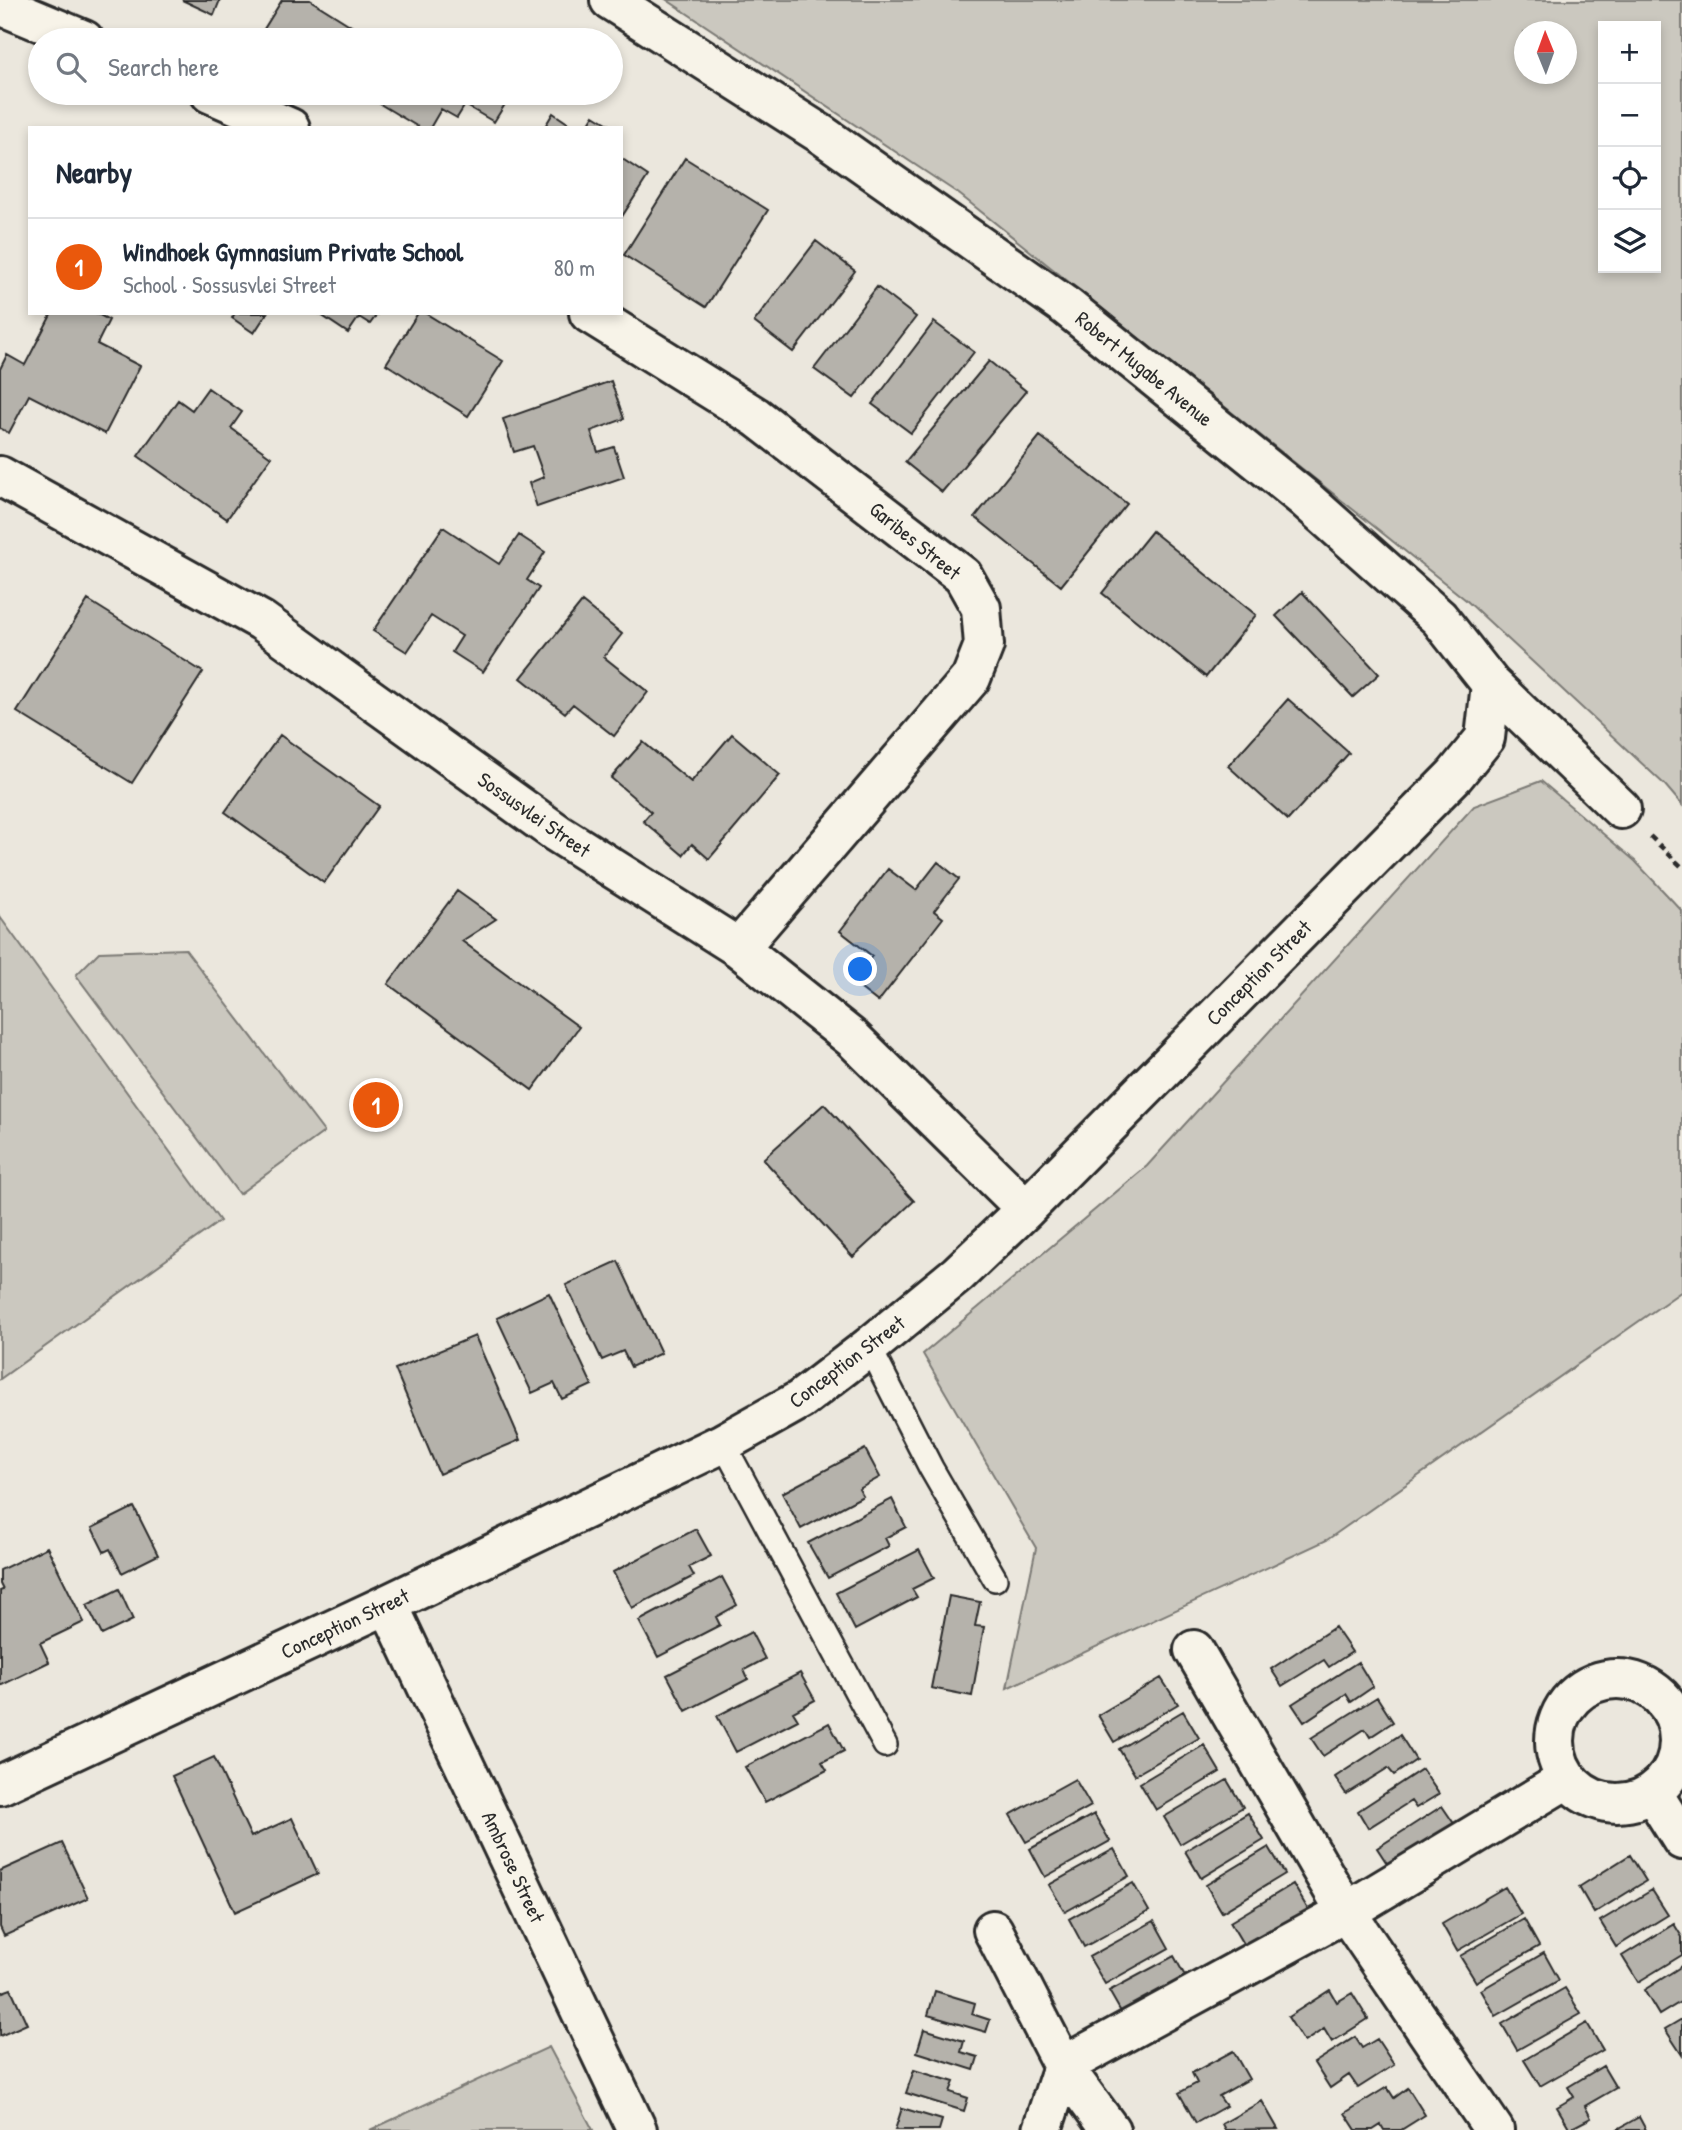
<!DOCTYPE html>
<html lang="en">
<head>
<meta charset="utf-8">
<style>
	:root { --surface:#fff; --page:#f6f6f7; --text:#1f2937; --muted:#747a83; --line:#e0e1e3; --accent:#ea580c }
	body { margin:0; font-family:"Patrick Hand",sans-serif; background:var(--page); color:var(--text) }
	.controls { position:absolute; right:21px; top:21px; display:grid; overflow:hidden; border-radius:0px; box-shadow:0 4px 10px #0003 }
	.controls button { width:63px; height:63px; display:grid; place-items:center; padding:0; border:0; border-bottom:2px solid var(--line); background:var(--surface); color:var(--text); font:35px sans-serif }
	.compass { position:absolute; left:1514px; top:21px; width:63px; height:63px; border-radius:50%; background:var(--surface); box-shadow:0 4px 10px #0003; rotate:359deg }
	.you { position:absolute; left:861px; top:970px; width:24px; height:24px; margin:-18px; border:5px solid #fff; border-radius:50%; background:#1a73e8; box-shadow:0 0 0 10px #1a73e833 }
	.badge { display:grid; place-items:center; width:46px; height:46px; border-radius:50%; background:var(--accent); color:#fff; font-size:23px; font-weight:700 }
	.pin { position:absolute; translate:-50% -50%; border:4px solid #fff; box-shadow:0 2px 7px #0006 }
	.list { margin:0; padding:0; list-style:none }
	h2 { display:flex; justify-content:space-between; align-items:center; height:91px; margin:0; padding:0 28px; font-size:30px }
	h2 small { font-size:23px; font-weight:400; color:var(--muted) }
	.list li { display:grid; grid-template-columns:46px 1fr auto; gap:21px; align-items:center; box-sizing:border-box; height:98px; padding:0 28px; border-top:2px solid var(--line) }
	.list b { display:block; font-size:26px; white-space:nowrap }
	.list p { margin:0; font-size:23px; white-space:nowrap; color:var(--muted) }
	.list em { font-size:23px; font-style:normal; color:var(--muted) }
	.icon { flex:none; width:38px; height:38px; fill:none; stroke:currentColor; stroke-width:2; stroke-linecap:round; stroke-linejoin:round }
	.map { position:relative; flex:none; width:1682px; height:2130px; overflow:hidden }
	.search { position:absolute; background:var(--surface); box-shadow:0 4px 10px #0003; left:28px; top:28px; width:595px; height:77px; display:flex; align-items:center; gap:18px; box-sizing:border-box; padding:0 24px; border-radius:38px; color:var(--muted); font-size:26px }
	.panel { position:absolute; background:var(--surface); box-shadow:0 4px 10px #0003; left:28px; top:126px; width:595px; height:189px; border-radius:0px }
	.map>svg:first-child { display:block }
	.green { fill:#cbc8bf; stroke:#7b7a75; stroke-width:2; fill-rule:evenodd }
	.building { fill:#b5b2ab; stroke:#2b2b2b; stroke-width:2 }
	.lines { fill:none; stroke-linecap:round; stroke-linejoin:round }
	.lane-casing { stroke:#2b2b2b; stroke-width:28 }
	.street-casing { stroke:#2b2b2b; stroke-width:44 }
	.path { stroke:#2b2b2b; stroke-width:4.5; stroke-dasharray:7 5; stroke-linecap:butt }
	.lane { stroke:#f7f3e8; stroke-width:23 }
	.street { stroke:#f7f3e8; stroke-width:38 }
	.labels { text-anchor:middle; stroke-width:5; stroke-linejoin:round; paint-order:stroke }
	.street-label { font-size:21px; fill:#2b2b2b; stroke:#f7f3e8 }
</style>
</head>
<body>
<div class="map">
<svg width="1682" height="2130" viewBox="0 0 1682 2130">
	<rect width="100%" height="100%" fill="#ebe7dd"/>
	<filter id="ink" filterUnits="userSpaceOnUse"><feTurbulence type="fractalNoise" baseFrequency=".0143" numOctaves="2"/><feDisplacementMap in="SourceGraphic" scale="14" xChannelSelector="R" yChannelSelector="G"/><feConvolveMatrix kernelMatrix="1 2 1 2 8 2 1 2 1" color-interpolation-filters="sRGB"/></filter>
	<g filter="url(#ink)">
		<path class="green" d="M667 0H1682V805L1665 785 1466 600 959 194ZM1603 26H1656V268H1603ZM1524 32H1566V74H1524Z
			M1541 781 1635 861 1682 911V1291L1327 1540 1007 1688 1036 1548 923 1354 1147 1166 1474 806Z
			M0 917 220 1221 0 1379Z
			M185 949 324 1132 239 1194 76 975 99 952Z
			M549 2047 593 2130H370Z"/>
		<path class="building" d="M182 0H220L214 15Z
			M282 0H310L372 39 283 40 264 29Z
			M386 93H512L494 122 465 105 457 118 441 109 430 128H420L380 104Z
			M553 113 575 128H544Z
			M594 115 615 128H586Z
			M621 158 648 176 621 218Z
			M685 158 768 210 706 307 624 255Z
			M816 241 855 271 793 352 754 322Z
			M877 287 916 317 854 398 814 369Z
			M52 313H96L109 320 97 344 140 366 105 434 29 395 9 433 0 428V369L7 355 25 365Z
			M235 313H267L254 333 232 318Z
			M318 313H378L370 324 359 317 348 333Z
			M418 313H425L503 361 468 416 386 364Z
			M934 322 974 352 911 433 872 404Z
			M989 361 1026 391 942 492 905 462Z
			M611 381 624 419 591 431 598 452 614 447 624 477 537 507 529 483 544 477 533 446 514 452 503 419Z
			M208 388 242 412 231 428 271 457 227 519 138 456 178 400 192 410Z
			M1040 436 1127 504 1061 586 975 517Z
			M443 527 499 564 519 535 545 552 527 580 539 588 483 672 452 652 462 636 431 616 407 652 373 631Z
			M1152 531 1256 615 1206 677 1102 593Z
			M1302 592 1379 674 1353 697 1276 616Z
			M88 600 203 672 132 783 17 712Z
			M582 602 622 634 604 657 648 692 614 736 573 704 565 713 521 678Z
			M1288 699 1349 753 1288 820 1228 766Z
			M732 734 780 775 709 859 692 844 683 855 643 821 651 812 611 778 643 742 691 782Z
			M280 735 379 806 324 883 225 812Z
			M938 862 959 879 934 911 943 918 878 1002 852 982 872 956 840 931 888 869 916 890Z
			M457 891 496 919 462 941 579 1027 532 1090 388 984Z
			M824 1104 914 1201 853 1257 763 1159Z
			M618 1261 661 1353 631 1367 623 1351 602 1360 566 1285Z
			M549 1293 592 1385 562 1399 554 1383 532 1393 497 1318Z
			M475 1336 520 1440 439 1474 395 1369Z
			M865 1449 880 1477 859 1489 863 1496 801 1529 782 1493Z
			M892 1499 906 1527 885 1538 889 1546 828 1578 808 1543Z
			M134 1507 158 1555 122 1573 110 1549 104 1552 92 1528Z
			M696 1529 711 1556 689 1567 694 1576 632 1608 613 1572Z
			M47 1547 84 1622 40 1643 49 1662 0 1686V1591L3 1590 0 1584V1570Z
			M919 1550 934 1578 912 1589 917 1597 855 1630 836 1593Z
			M722 1577 737 1605 716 1617 720 1625 658 1657 639 1621Z
			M119 1589 133 1620 102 1635 87 1605Z
			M949 1596 980 1602 975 1626 984 1627 972 1696 931 1688Z
			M1335 1627 1352 1652 1329 1667 1324 1660 1282 1686 1271 1669Z
			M751 1632 765 1659 744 1670 748 1679 686 1711 667 1675Z
			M1358 1662 1373 1687 1351 1702 1346 1694 1304 1722 1292 1704Z
			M800 1673 815 1700 793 1712 798 1720 736 1752 717 1716Z
			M1161 1678 1178 1704 1114 1742 1098 1715Z
			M1377 1697 1393 1722 1370 1737 1365 1729 1323 1756 1311 1738Z
			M1183 1711 1199 1738 1135 1775 1119 1749Z
			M829 1723 844 1751 822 1762 827 1770 765 1802 745 1767Z
			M1400 1735 1416 1760 1394 1775 1388 1768 1346 1794 1335 1777Z
			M1204 1745 1220 1772 1156 1810 1140 1783Z
			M214 1757 251 1837 292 1818 318 1874 235 1912 172 1776Z
			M1422 1769 1439 1794 1416 1808 1411 1801 1368 1828 1358 1811Z
			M1075 1779 1091 1806 1026 1842 1010 1815Z
			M1227 1780 1243 1807 1180 1844 1164 1817Z
			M1442 1806 1459 1831 1436 1845 1431 1838 1388 1865 1377 1848Z
			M1248 1813 1264 1840 1201 1878 1185 1851Z
			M1094 1814 1110 1841 1045 1877 1030 1849Z
			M62 1843 88 1898 4 1936 0 1927V1871Z
			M1269 1847 1285 1874 1222 1912 1206 1885Z
			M1114 1849 1129 1876 1065 1912 1049 1885Z
			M1630 1855 1646 1881 1594 1913 1579 1887Z
			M1133 1883 1149 1911 1084 1947 1069 1919Z
			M1293 1884 1309 1911 1246 1949 1230 1922Z
			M1505 1887 1521 1914 1457 1951 1442 1924Z
			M1652 1890 1668 1915 1616 1947 1600 1921Z
			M1524 1919 1539 1946 1476 1982 1460 1956Z
			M1154 1921 1169 1948 1105 1984 1089 1957Z
			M1674 1924 1682 1937V1955L1638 1982 1622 1956Z
			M1544 1953 1559 1980 1496 2016 1481 1990Z
			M1174 1956 1189 1983 1125 2019 1109 1991Z
			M1682 1966V2001L1659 2015 1644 1990Z
			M1565 1988 1581 2014 1517 2050 1502 2024Z
			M11 1989 27 2024 0 2036V1993Z
			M1330 1990 1337 2002 1352 1993 1368 2019 1332 2042 1324 2029 1304 2042 1288 2017Z
			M935 1991 975 2003 972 2014 990 2020 986 2032 928 2015Z
			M1682 2019V2055L1665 2029Z
			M1587 2023 1603 2050 1540 2086 1524 2060Z
			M924 2029 964 2041 961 2052 978 2057 974 2070 917 2052Z
			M1355 2037 1362 2048 1377 2039 1394 2065 1358 2088 1349 2075 1330 2088 1314 2063Z
			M1233 2051 1249 2079 1219 2096 1226 2106 1196 2123 1179 2093 1197 2083 1192 2073Z
			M1603 2066 1616 2088 1585 2106 1591 2118 1570 2129 1557 2107 1574 2097 1568 2087Z
			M914 2070 954 2082 950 2092 968 2098 964 2111 906 2093Z
			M1387 2087 1394 2098 1408 2088 1425 2115 1401 2130H1384L1381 2125 1373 2130H1356L1345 2113Z
			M1262 2101 1278 2129 1225 2130 1222 2124Z
			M902 2108 942 2120 939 2130H895Z
			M1639 2117 1646 2130H1616Z"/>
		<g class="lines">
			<defs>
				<path id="lane" d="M869 1347 931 1468 995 1579
					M723 1443 885 1745"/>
				<path id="street" d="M610 0 821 134 1067 307 1304 498 1439 618 1491 684 1621 809
					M0 5 84 40
					M210 93 290 128
					M589 313 756 417 963 576 981 608 984 645 971 678 739 948
					M0 476 262 621 557 833 739 948 853 1039 1026 1209
					M388 1604 637 2130
					M1194 1650 1346 1912 1494 2130
					M1555 1741a62 62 0 1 1 124 0a62 62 0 1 1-124 0Z
					M0 1785 388 1604 723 1443 800 1400 869 1347 958 1274 1026 1209 1455 775 1485 738 1491 684
					M1652 1792 1682 1840
					M993 1930 1063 2066 1110 2130
					M1042 2130 1063 2066 1346 1912 1567 1779"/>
			</defs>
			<use href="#lane" class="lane-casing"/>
			<use href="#street" class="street-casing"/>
			<path class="path" d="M1650 836 1682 867"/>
			<use href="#lane" class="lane"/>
			<use href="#street" class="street"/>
		</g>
	</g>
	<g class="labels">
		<g class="street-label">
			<text transform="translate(1144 369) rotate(39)" y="7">Robert Mugabe Avenue</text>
			<text transform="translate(915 541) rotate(39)" y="7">Garibes Street</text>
			<text transform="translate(534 815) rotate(35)" y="7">Sossusvlei Street</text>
			<text transform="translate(1259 973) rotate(-45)" y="7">Conception Street</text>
			<text transform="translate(847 1362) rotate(-37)" y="7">Conception Street</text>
			<text transform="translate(345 1624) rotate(-25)" y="7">Conception Street</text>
			<text transform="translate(513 1867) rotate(65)" y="7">Ambrose Street</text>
		</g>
	</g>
</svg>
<div class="controls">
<button>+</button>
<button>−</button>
<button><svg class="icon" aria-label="locate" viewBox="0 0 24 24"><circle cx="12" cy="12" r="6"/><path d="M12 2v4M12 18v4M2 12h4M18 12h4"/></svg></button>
<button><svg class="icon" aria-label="layers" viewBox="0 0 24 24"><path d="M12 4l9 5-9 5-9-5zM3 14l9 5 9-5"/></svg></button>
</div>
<svg class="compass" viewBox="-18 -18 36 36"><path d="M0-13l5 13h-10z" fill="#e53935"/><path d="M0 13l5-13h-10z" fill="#747a83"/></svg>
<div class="you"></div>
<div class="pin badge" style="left:376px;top:1105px">1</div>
<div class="search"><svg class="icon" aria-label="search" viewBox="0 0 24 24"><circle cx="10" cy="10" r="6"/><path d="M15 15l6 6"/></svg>Search here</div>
<section class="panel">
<h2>Nearby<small></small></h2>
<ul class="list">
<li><span class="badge">1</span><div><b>Windhoek Gymnasium Private School</b><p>School · Sossusvlei Street</p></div><em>80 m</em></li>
</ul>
</section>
</div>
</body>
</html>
